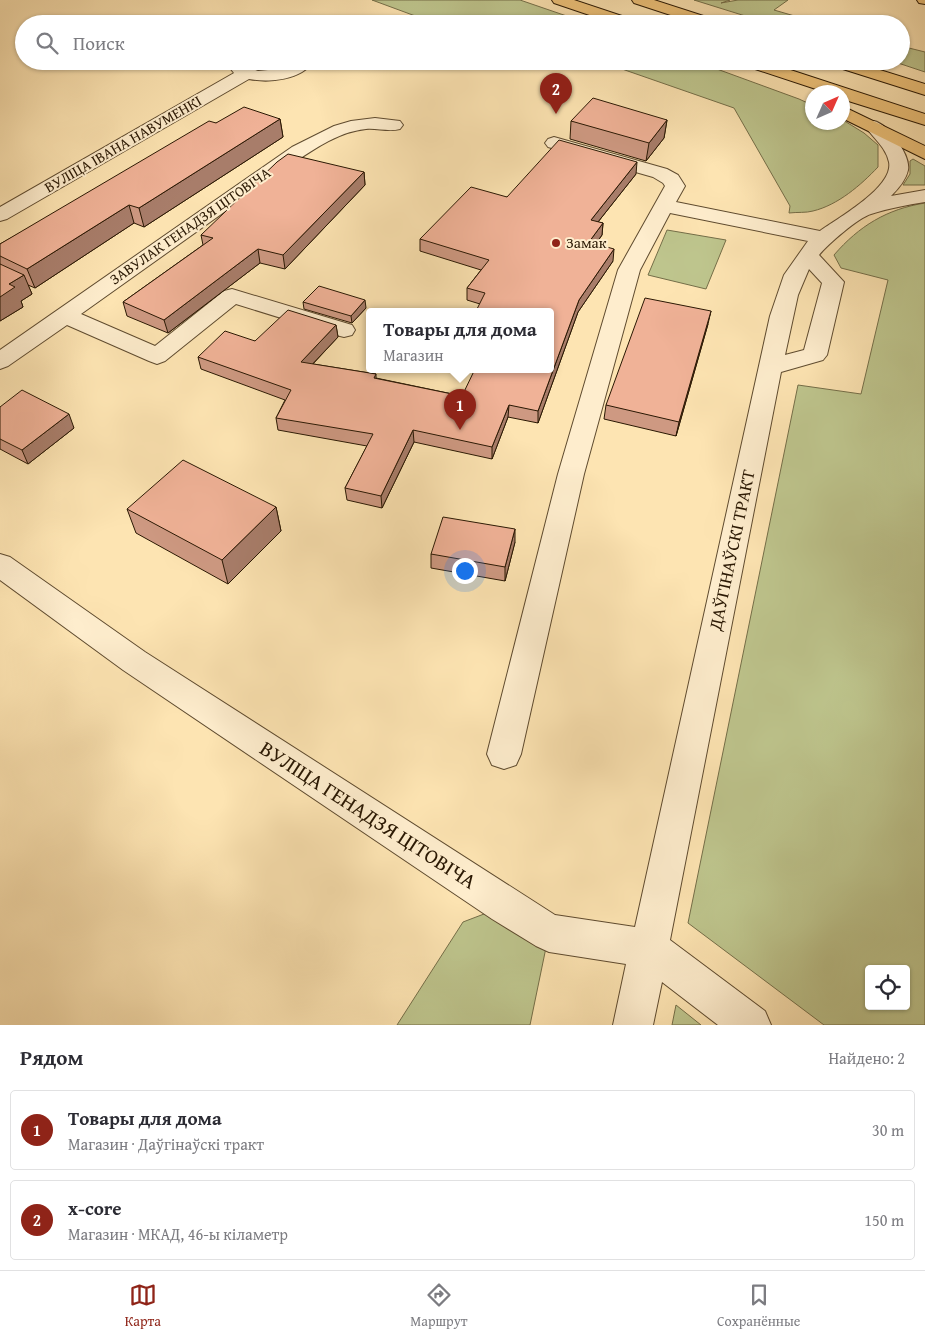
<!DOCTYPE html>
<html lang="ru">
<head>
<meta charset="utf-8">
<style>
	:root { --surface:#fff; --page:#f7f7f7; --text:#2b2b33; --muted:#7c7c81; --line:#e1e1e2; --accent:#8f2418 }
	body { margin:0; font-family:"Gentium Book Plus",serif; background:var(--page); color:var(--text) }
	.controls { position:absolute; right:15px; bottom:15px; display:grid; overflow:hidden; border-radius:5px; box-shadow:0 1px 4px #0004 }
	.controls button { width:45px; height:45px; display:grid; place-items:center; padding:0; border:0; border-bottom:1px solid var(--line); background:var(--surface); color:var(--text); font:25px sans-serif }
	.compass { position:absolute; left:805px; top:85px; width:45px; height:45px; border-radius:50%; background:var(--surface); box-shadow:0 1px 4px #0004; rotate:45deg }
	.you { position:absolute; left:464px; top:570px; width:18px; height:18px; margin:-12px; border:4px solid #fff; border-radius:50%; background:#1a73e8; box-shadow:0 0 0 8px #1a73e833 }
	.badge { display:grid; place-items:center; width:32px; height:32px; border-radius:50%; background:var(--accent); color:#fff; font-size:16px; font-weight:700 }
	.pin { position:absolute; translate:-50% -41px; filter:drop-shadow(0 1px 2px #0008) }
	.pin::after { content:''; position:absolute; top:26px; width:18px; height:15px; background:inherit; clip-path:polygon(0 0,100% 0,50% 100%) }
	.popup { position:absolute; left:366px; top:308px; width:188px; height:65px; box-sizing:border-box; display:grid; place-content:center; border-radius:5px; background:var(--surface); filter:drop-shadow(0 1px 4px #0005); font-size:16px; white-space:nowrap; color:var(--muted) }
	.popup b { font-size:19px; color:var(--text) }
	.popup::after { content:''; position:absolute; left:50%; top:100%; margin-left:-10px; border:10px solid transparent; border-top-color:var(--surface) }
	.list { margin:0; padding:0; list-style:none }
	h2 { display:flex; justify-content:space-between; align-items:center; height:65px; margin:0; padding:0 20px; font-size:21px }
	h2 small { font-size:16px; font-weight:400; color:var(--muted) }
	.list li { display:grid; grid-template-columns:32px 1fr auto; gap:15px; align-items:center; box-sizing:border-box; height:80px; margin:0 10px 10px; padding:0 10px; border:1px solid var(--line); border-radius:5px }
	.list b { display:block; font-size:19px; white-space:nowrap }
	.list p { margin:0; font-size:16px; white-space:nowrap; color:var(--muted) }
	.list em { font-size:16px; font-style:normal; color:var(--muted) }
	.icon { flex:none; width:28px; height:28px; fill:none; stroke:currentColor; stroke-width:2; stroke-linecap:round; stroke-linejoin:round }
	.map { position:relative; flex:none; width:925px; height:1025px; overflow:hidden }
	.search { position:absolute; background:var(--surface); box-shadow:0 1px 4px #0004; left:15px; right:15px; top:15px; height:55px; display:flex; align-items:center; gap:12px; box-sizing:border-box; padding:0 18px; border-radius:28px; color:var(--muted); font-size:19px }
	.sheet { height:245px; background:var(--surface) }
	nav { display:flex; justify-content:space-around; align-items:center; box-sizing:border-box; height:70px; border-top:1px solid var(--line); background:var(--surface); font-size:14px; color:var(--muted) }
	nav a { display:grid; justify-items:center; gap:2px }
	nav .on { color:var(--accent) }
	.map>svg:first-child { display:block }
	.green { fill:#bec58d; stroke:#746e48; fill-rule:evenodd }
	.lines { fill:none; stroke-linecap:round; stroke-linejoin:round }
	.minor-casing { stroke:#5f4b2f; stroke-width:2 }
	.major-casing { stroke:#2a1803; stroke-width:2 }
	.highway-casing { stroke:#2a1803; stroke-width:2 }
	.minor { fill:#feedcd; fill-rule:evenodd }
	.major { fill:#eec279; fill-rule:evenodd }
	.highway { fill:#eec279; fill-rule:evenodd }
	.wall { fill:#ce9982; stroke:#2a1803 }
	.shaded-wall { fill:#a87d6a; stroke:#2a1803 }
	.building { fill:#f0b297; stroke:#2a1803 }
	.poi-dot { fill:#8f2418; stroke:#feedcd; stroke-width:2 }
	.labels { text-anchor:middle; stroke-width:4; stroke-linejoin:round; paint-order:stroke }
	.far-street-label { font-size:15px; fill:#2a1803; stroke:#feedcd }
	.far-poi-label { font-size:15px; fill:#2a1803; stroke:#feedcd; text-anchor:start }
	.street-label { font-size:18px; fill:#2a1803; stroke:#feedcd }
	.near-street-label { font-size:21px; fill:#2a1803; stroke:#feedcd }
</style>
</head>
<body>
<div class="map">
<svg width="925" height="1025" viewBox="0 0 925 1025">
	<rect width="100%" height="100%" fill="#fde4b2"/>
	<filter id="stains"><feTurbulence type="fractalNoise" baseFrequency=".004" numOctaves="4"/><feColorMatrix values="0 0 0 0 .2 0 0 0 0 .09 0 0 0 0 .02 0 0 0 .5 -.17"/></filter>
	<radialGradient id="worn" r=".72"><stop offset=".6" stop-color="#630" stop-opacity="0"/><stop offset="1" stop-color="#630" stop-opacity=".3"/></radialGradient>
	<path class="green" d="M372 0H520L590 24H437Z
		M694 0H730L721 3 738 0H788L774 10 822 24H771Z
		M901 46 925 52V72L892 61H901Z
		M599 61H695L799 99 812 105V122H842L843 120 864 133 878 145V167C861 185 838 205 813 211 806 213 797 212 789 213L790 206 734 108Z
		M913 159 925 166V185H903L910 174V161Z
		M925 203V1025H824L688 923 798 385 861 394 888 280 841 268 834 255C859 226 887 209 925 203ZM869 969H906V1006H869Z
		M667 230 726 240 706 289 648 275Z
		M505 906 549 933 530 1025H397L463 922Z
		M676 1005 701 1025H672Z"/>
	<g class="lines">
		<defs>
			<path id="minor" d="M227 61H241L245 66 258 71 278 69 296 61H314C301 80 269 83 249 79L7 219 0 221V207L234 73 226 63Z
				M375 118 400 121 403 125 400 129C389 132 377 128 366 129 336 132 310 152 286 168L81 314 155 346 224 291 232 289 352 325 355 330 352 335 344 337 336 335 236 304 165 361 157 364 149 361 67 325 8 366 0 369V350L292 147 334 126 351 121Z
				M874 121C888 124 911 155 908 170 906 180 898 189 891 196L925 190V202C907 205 889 208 871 214 858 218 828 244 819 255L844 282 827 355 823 360 781 372 670 940 765 1011 771 1025H718L662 982 653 1025H613L626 964 549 952 536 946 492 919 123 670 0 580V554L10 557 145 652 555 915 635 927 770 316 784 275 808 241 670 213 640 270 584 474 521 754 516 765 504 769 492 765 487 754 558 474 618 270 665 186 663 183 653 177 548 147 545 143 548 139 554 137 667 169 678 175 685 186 676 202 820 231C838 218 894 187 889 162 886 147 873 138 865 126L868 122ZM809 269 822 283 804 350 785 355 798 295Z"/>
			<path id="major" d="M917 0H925V4L919 3Z"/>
			<path id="highway" d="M552 0H574L637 21 640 24H616L554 3Z
				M632 0H654L719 21 722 24H698L634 3Z
				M738 61H763L925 114V125L842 99V92H825L740 64Z
				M825 61H851L925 84V95L827 64Z
				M842 106 925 146V159L842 118Z"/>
		</defs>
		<use href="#minor" class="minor-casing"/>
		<use href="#major" class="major-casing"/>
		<use href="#highway" class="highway-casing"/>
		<use href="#minor" class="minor"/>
		<use href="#major" class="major"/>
		<use href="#highway" class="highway"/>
	</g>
	<path class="wall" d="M280 119 283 137 144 227 134 223 35 288 28 285 32 294 21 301 23 307 0 321V244L216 123Z
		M667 120 664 138 646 161 570 139 571 121Z
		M364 172 365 185 285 269 260 263 168 333 127 316 123 302 203 245 201 235Z
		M636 174 598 222 603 223 602 235 596 244 613 261 578 312 538 423 508 417 492 459 414 442 382 508 347 500 345 488 367 446 278 430 276 418 285 400 201 369 198 357 255 341 336 325 338 337 313 364 376 374V378L462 396 550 311 480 304 467 300V288L481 270 420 251V239L507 197Z
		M303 302 366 308 352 323 304 309Z
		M708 324 676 436 604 419 606 405Z
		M0 407 74 428 28 464 0 449Z
		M276 507 281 531 228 584 136 533 127 509Z
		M515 542 505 581 431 568V554Z"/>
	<path class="shaded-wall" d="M280 119 283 137 144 227 139 208Z
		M667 120 664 138 646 161 649 143Z
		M637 162 636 174 590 232 591 220Z
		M364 172 365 185 285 269 283 255Z
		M129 205 134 223 35 288 27 269Z
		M603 223 602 235 588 254 589 242Z
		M258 249 260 263 168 333 164 320Z
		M614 249 613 261 578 312 538 423V411L579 300Z
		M24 275 32 294 21 301 23 307 0 321V297L9 284Z
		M365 300 366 308 352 323 351 316Z
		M711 311 708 324 676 436 679 422Z
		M336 325 338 337 303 374 301 362Z
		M509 405 508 417 492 459V447Z
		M69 414 74 428 28 464 22 450Z
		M413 430 414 442 382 508 381 496Z
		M276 507 281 531 228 584 222 560Z
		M515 529V542L505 581V567Z"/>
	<path class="building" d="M593 98 667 120 649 143 571 121Z
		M244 107 280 119 139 208 129 205 27 269 0 256V244L209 121 216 123Z
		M559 140 637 162 591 220 603 223 589 242 614 249 579 300 538 411 509 405 492 447 413 430 381 496 345 488 373 434 276 418 291 390 198 357 225 331 255 341 288 310 336 325 301 362 376 374 374 378 462 396 475 369H550V311H476L485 293 467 288 489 260 420 239 471 187 507 197Z
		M288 154 364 172 283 255 258 249 164 320 123 302 213 238 201 235 277 162Z
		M0 264 24 275 9 284 15 287 0 297Z
		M319 286 365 300 351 316 303 302Z
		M645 298 711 311 679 422 606 405Z
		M22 390 69 414 22 450 0 439V407Z
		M183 460 276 507 222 560 127 509Z
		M443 517 515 529 505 567 431 554Z"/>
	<circle class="poi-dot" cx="556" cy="243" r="5"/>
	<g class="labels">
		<g class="far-street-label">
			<text transform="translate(123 144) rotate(-30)" y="5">ВУЛІЦА ІВАНА НАВУМЕНКІ</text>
			<text transform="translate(190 226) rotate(-35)" y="5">ЗАВУЛАК ГЕНАДЗЯ ЦІТОВІЧА</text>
		</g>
		<g class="far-poi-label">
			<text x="566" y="248">Замак</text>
		</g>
		<g class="street-label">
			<text transform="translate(732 550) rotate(-78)" y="6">ДАЎГІНАЎСКІ ТРАКТ</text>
		</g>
		<g class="near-street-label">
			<text transform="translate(368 815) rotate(33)" y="7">ВУЛІЦА ГЕНАДЗЯ ЦІТОВІЧА</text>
		</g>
	</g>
	<rect width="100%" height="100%" filter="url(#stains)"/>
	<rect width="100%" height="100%" fill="url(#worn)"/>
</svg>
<div class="controls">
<button><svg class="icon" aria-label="locate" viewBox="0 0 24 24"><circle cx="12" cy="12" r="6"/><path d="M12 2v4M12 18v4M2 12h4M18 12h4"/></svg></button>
</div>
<svg class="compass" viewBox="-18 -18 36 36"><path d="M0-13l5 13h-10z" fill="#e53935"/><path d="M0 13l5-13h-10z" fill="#7c7c81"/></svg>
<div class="you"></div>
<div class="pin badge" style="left:460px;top:430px">1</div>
<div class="popup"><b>Товары для дома</b>Магазин</div>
<div class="pin badge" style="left:556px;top:114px">2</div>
<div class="search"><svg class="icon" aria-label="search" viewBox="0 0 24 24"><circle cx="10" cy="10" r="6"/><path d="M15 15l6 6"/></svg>Поиск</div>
</div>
<section class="sheet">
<h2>Рядом<small>Найдено: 2</small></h2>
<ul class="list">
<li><span class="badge">1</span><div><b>Товары для дома</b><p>Магазин · Даўгінаўскі тракт</p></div><em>30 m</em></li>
<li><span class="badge">2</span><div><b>x-core</b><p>Магазин · МКАД, 46-ы кіламетр</p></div><em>150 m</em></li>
</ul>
</section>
<nav>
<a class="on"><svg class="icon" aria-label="map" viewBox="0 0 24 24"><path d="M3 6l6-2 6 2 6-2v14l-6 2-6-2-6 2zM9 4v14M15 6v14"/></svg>Карта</a>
<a><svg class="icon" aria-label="directions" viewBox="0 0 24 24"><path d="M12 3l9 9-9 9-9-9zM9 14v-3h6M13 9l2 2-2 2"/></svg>Маршрут</a>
<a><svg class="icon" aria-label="saved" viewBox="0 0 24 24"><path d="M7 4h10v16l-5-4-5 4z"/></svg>Сохранённые</a>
</nav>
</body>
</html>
